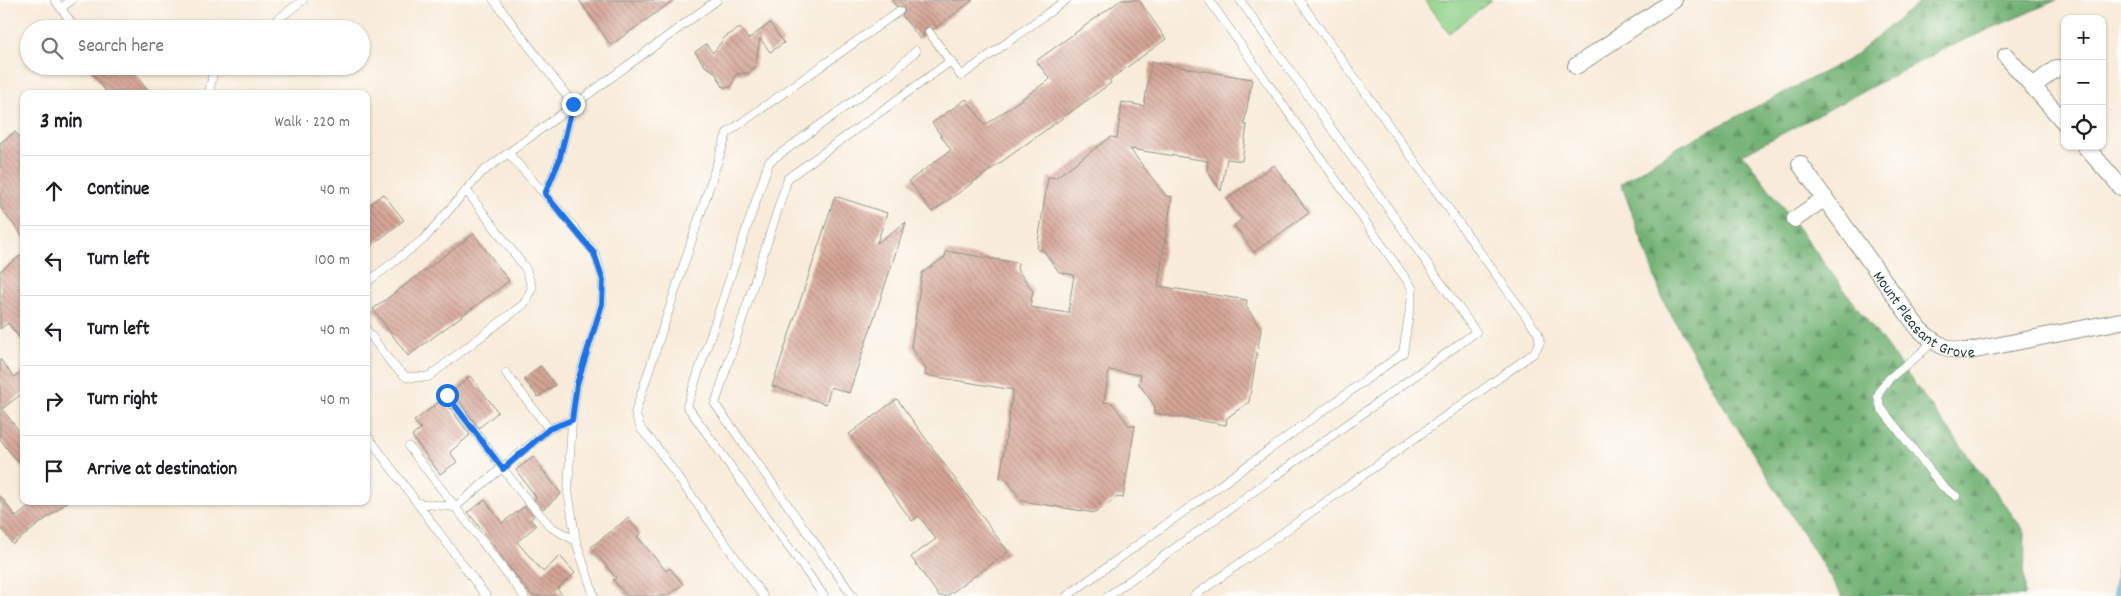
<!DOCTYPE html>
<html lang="en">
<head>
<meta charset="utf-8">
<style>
	:root { --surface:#fff; --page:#f6f6f6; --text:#202124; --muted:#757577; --line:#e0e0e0 }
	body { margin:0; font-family:Dekko,sans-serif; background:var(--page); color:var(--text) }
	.controls { position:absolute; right:15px; top:15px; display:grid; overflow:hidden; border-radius:10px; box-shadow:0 1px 4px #0004 }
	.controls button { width:45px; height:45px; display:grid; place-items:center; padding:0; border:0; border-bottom:1px solid var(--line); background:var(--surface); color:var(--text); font:25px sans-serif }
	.stop { position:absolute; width:15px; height:15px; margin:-11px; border:4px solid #1a73e8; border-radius:50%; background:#fff }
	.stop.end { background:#1a73e8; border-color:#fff; box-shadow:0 1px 5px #0008 }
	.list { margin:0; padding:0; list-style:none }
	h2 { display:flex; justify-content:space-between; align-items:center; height:65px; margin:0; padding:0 20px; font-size:21px }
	h2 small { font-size:16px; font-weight:400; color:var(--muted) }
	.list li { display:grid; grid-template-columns:32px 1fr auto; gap:15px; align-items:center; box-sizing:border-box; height:70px; padding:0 20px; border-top:1px solid var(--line) }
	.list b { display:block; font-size:19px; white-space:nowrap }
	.list em { font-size:16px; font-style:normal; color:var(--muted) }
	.icon { flex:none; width:28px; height:28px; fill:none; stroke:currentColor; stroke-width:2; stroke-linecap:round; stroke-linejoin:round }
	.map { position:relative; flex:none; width:2121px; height:596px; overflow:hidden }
	.search { position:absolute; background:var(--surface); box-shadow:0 1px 4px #0004; left:20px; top:20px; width:350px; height:55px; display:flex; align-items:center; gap:12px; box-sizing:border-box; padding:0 18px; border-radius:28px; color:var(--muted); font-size:19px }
	.panel { position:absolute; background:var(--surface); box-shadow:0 1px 4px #0004; left:20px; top:90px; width:350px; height:415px; border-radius:10px }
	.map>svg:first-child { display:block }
	.grass { fill:#8dd088; stroke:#56865e }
	.forest { fill:url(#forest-firs); stroke:#487854 }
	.water { fill:url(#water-ripples); stroke:#427d8b }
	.building { fill:url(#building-back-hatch) }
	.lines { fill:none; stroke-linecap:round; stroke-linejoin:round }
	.service-casing { stroke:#8c9486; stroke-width:9 }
	.minor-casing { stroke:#8c9486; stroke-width:18 }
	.service { stroke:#fff; stroke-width:8 }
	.minor { stroke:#fff; stroke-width:16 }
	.route { stroke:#1a73e8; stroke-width:6 }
	.labels { text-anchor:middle; stroke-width:4; stroke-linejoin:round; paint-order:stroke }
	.street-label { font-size:16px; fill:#1f3d34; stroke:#fdfcf7 }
</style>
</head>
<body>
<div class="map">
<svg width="2121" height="596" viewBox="0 0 2121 596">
	<defs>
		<pattern id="forest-firs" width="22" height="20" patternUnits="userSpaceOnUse" patternTransform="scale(1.25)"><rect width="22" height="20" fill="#72b274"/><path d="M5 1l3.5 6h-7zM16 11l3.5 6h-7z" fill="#5d9260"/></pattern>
		<pattern id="water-ripples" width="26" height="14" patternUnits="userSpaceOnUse" patternTransform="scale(1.25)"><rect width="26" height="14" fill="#65bde2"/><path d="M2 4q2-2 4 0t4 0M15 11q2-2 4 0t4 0" fill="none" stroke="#539bb8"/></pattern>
		<pattern id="building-back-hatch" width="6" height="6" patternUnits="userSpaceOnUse" patternTransform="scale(1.25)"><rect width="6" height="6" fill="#d5a495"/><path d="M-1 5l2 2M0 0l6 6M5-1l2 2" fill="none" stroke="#ac877a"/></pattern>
	</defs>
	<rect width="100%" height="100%" fill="#fdfcf7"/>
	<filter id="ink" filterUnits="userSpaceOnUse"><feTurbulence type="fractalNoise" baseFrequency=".02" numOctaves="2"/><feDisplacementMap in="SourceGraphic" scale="10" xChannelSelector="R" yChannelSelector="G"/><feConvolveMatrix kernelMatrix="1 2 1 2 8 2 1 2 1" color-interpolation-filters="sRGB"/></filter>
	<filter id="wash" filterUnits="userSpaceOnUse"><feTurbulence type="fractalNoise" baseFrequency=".0096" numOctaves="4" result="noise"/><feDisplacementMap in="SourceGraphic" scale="20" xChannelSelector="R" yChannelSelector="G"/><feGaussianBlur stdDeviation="1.12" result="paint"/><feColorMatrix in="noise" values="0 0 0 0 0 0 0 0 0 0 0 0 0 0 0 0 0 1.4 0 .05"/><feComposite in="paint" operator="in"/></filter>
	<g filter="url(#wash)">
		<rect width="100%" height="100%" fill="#f8ebd9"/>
		<path class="grass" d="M1425 0H1492L1449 33Z"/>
		<path class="forest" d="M1922 0H2057L1946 48 1743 154 2025 532 2024 596H1842L1718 397 1663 300 1621 183 1676 148 1851 58Z"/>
		<path class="water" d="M2121 540V596H2114L2113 594Z"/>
		<g id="blocks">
			<path class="building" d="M579 0H674L611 45Z
				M891 0H973L934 29 926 27 924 30V35L920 39 902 15 905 11 903 7 896 6Z
				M1121 0H1139L1166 39 1109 80 1111 83 932 212 909 181 951 150 932 123 966 99 985 125 1050 79 1036 61Z
				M770 23 784 43 770 52 760 38 755 67 748 73 736 74 731 87H723L715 72 705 66 695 52 706 44 713 53 725 37 740 28 748 39Z
				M1151 62 1252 79 1244 125H1247L1242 161 1227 159 1221 191 1207 170 1208 161 1130 149 1166 196 1172 197 1158 286 1247 300 1246 306 1261 329 1249 402 1227 418 1226 425 1154 413 1155 406 1139 384 1141 375 1109 370 1104 402 1112 403 1129 425 1135 426 1123 498 1117 497 1095 513 1022 501 1006 479 1000 478 1013 390 925 375 926 369 911 347 922 273 945 257 946 251 1018 263 1017 269 1033 291 1030 307 1068 313 1074 275 1059 272 1043 250 1037 249 1048 177 1055 178 1111 137 1117 138 1122 102 1144 106Z
				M87 66H129L150 94H108Z
				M15 132 24 142V238L0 207V143Z
				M1274 165 1309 213 1254 252 1234 225 1242 219 1227 199Z
				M383 194 404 220 366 250V207Z
				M835 196 887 213 877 243 906 222 849 393 831 387 826 404 772 386Z
				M474 234 509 281 408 356 373 309Z
				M24 253V344L8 323 0 329V271Z
				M0 359 14 377 24 370V392L2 409 24 437V470L0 439Z
				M541 366 555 385 538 397 524 379Z
				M470 376 498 412 479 428 452 392Z
				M443 399 470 435 450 452 457 462 440 474 412 436 421 429 414 421Z
				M897 399 1008 552 947 596H939L911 557 936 539 919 516 912 521 849 434Z
				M533 457 561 494 543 509 534 499 536 497 516 470Z
				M0 496 16 517 37 501H69L13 544 0 527Z
				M485 500 502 523 525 506 534 516 530 519 536 526 517 542 543 572 560 556 575 573 557 589 563 596H533L520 581 468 512Z
				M628 518 641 534 637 536 666 571 670 568 683 584 668 596H626L613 580 616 578 591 547Z"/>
		</g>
	</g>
	<g filter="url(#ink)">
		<use href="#blocks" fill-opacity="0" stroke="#8c9486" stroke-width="1"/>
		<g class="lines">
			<defs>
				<path id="service" d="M55 0 76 29
					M494 0 573 104 559 161 545 194
					M61 8 72 0
					M265 29 303 0
					M929 32 961 76 1066 0
					M209 94 213 73 218 66
					M508 153 567 219 595 253 603 280 602 304 577 384 572 420 568 491 576 541 594 596
					M366 283 424 239 481 173 717 0
					M366 329 392 364 406 377H428L524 304 532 288 526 269 466 190
					M1932 341C1919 361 1882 375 1878 397L1881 408 1942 486 1956 496
					M506 373 549 429
					M447 395 523 495 551 527 576 541
					M366 434 486 596
					M409 447 524 596
					M417 503 455 507 549 429 572 420
					M763 596 655 445 641 429 635 413 727 133 899 11
					M824 596 687 406 769 162 892 73 916 51
					M853 596 715 404 788 178 951 61
					M1067 596 1403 353 1413 289 1209 0
					M1108 596 1476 332 1240 0
					M1194 596 1534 353 1540 342 1538 333 1299 0"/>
				<g id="minor">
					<path d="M2006 56 2065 123"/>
					<path d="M1576 66 1674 0"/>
					<path d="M2033 86 2057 68"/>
					<path d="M2085 146 2121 187"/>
					<path id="s1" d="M1800 164 1918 328C1934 343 1948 352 1970 351L2121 321"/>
					<path d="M1795 219 1825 198"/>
				</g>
			</defs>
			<use href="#service" class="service-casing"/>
			<use href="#minor" class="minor-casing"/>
			<use href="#service" class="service"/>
			<use href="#minor" class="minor"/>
		</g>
	</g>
	<g class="lines" filter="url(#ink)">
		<path class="route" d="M447 395 503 469 549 429 572 420 577 384 602 304 603 280 594 253 545 194 559 161 573 104"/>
	</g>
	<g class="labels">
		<g class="street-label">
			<text dy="6" stroke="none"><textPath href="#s1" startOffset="199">Mount Pleasant Grove</textPath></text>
		</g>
	</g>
</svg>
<div class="controls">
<button>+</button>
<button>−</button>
<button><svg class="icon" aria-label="locate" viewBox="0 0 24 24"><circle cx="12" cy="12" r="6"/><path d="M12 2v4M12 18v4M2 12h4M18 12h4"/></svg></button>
</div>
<div class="stop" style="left:447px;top:395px"></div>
<div class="stop end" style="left:573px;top:104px"></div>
<div class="search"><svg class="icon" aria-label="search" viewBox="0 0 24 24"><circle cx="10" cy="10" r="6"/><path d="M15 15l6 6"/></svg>Search here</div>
<section class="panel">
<h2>3 min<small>Walk · 220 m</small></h2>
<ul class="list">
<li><svg class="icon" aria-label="ahead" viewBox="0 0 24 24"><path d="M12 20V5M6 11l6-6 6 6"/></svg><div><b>Continue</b></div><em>40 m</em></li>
<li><svg class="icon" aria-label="left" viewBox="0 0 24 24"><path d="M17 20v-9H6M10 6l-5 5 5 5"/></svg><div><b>Turn left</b></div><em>100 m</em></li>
<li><svg class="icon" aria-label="left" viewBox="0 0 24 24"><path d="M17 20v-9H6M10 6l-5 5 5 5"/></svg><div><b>Turn left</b></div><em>40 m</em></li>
<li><svg class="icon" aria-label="right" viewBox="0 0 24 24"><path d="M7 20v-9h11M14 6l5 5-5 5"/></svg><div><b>Turn right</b></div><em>40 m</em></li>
<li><svg class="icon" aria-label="arrive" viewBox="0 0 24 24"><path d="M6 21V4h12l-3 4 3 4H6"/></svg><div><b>Arrive at destination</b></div></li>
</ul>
</section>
</div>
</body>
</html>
